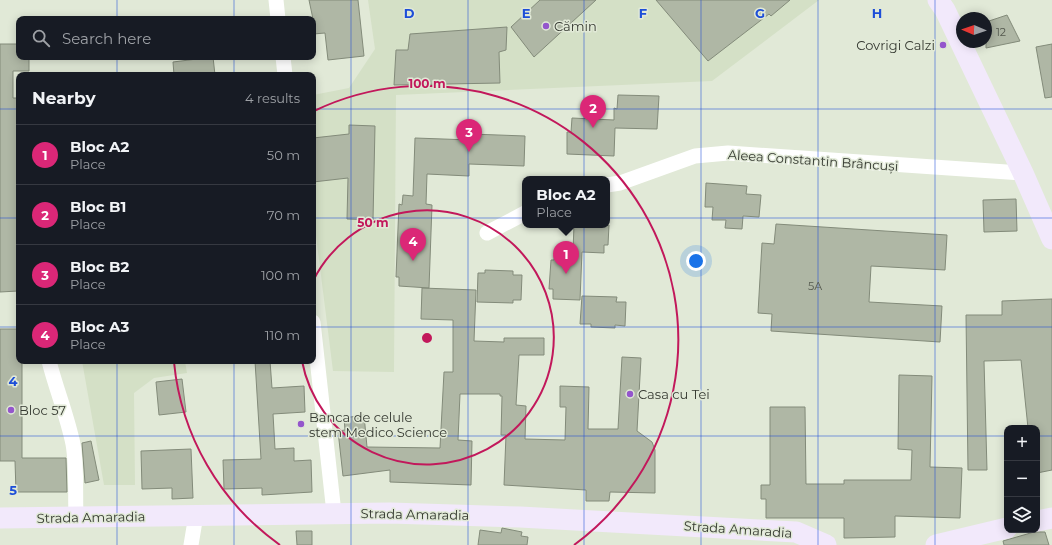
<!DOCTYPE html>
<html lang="en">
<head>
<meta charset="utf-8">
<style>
	:root { --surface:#171b24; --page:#242831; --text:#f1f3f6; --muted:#9ea1a6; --line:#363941; --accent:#db2777 }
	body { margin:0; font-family:Montserrat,sans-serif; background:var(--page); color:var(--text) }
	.controls { position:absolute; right:12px; bottom:12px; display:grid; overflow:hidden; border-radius:8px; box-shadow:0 2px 10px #0003 }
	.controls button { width:36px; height:36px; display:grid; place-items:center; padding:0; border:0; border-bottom:1px solid var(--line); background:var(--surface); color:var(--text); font:20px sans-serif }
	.compass { position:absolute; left:956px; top:12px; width:36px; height:36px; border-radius:50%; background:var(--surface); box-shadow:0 2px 10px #0003; rotate:272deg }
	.you { position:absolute; left:696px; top:261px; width:14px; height:14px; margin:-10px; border:3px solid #fff; border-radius:50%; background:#1a73e8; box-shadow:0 0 0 6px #1a73e833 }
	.badge { display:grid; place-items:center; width:26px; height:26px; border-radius:50%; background:var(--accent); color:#fff; font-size:13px; font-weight:700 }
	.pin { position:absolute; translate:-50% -33px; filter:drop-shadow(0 1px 2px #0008) }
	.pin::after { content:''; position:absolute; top:21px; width:14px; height:12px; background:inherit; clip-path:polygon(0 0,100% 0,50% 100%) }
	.popup { position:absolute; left:522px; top:176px; width:88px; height:52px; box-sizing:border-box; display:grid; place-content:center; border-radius:8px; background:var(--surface); filter:drop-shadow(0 1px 3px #0005); font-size:13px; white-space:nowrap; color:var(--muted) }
	.popup b { font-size:15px; color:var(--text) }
	.popup::after { content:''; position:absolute; left:50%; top:100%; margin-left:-8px; border:8px solid transparent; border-top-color:var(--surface) }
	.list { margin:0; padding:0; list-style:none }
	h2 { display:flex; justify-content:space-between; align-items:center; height:52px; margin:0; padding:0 16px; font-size:17px }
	h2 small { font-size:13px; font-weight:400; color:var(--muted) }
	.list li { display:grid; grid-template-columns:26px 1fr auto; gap:12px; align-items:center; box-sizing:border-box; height:60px; padding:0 16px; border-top:1px solid var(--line) }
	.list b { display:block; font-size:15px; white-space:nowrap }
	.list p { margin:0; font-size:13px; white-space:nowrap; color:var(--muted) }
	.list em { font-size:13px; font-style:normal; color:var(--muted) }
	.icon { flex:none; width:22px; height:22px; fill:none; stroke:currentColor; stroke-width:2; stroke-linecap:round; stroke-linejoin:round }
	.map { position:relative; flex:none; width:1052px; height:545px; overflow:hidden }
	.search { position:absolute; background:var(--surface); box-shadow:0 2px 10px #0003; left:16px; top:16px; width:300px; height:44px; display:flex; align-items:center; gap:10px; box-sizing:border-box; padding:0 14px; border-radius:8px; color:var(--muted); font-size:15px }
	.panel { position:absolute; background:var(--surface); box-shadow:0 2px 10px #0003; left:16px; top:72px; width:300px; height:292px; border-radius:8px }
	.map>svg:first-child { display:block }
	.built { fill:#d4e0c6 }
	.building { fill:#afb7a5; stroke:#838b7a }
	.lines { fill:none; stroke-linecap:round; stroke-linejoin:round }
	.street { stroke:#fff; stroke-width:15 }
	.secondary { stroke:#f2e9fb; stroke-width:21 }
	.grid { fill:none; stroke:#1d4ed8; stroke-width:1; stroke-opacity:0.55 }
	.ring { fill:none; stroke:#c2185b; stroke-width:2 }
	.poi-dot { fill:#9456cc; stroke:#e1e9d7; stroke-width:1.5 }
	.labels { text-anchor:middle; stroke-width:3; stroke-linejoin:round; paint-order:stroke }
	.number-label { font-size:11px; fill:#54584e }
	.poi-label { font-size:13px; fill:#353931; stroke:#e1e9d7; text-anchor:start }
	.street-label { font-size:13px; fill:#353931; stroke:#e1e9d7 }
	.grid-label { font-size:13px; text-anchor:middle; font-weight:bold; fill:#1d4ed8; stroke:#e1e9d7; stroke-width:3; stroke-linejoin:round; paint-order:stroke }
	.centre { fill:#c2185b; stroke:#e1e9d7; stroke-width:2 }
	.ring-label { font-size:12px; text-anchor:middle; font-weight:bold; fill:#c2185b; stroke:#e1e9d7; stroke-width:3; stroke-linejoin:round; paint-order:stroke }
</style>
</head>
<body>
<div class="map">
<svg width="1052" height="545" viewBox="0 0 1052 545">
	<rect width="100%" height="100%" fill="#e1e9d7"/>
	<path class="built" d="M368 0H819L712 81 396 95 394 372 333 371 313 212V95L349 88 375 49Z
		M82 361H185L187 373 154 378 134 393 135 485H104Z"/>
	<path class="building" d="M309 0H358L364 56 328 60 325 33 313 34V19Z
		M540 0H596L534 57 511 27Z
		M656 0H790L771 16 769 14 708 61Z
		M1007 15 1020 41 986 48V22Z
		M507 27 506 50 499 52 500 83 394 85 396 50H408L410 34Z
		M0 44H19V57H29V71H13V98H19V147H17L18 291 0 292Z
		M1052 44V97L1045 98 1036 47Z
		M213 57 215 75H174L173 62Z
		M618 95 659 96 657 129 615 128 614 156 567 154V132H571L572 118 614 120V108L617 109Z
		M349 125 375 126 373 220 347 219 348 178 313 182V138L349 134Z
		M471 134 525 136 524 166 469 164V176L427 174 426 204 432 205 429 288 399 286V277H396L399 204 402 205 403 195 413 196 415 138 471 140Z
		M706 183 747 186 746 194 761 195 759 217 743 216 742 229 725 228 726 220H712L713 207H705Z
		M1016 199 1017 231 984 232 983 200Z
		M776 224 947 235 945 270 871 266 869 302 942 306 940 342 771 331 772 314 758 313 762 243 774 244Z
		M574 225H609L608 245H604V253L582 252 580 300 553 299V289H549L551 260H554L555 250 573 251Z
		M485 270 513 271V275H522L521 300H513V303L477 302 478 273H485Z
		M422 288 476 290 474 341 504 342V338H544V355H519L516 405 526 406 525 439 565 440 566 407H560V386L589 387 588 429H618L622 357 641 358 637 431 652 442 655 450V493L610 492 609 501H586V490L504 485 506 435H501L502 396H500V394H460L458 440 472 441 471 485 390 482V470L343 476 338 431 345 430 344 418 364 415 367 447 440 448 444 372H453V320L421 319Z
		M582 296 617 297 616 302H626L625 326 615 325V328L591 327V324H580Z
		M1052 299V470L1037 473V428H1028L1021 360 984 361 987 470H968L966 315H1002V301Z
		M0 329H19V361H22V458H66L67 492H16L15 461H0Z
		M255 361H270L272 388 304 386 305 412 273 414 275 449 294 448V461L311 460 312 492 262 495V488L224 489 223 460 261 459Z
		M899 375 932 376 930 467 962 468 960 518 895 516V537L844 538V518H766V499H761V485H770V407H805L806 484H844V480H911L912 450 898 449Z
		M182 379 186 412 159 415 156 382Z
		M91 441 99 480 85 483 82 443Z
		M191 449 193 498 172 499V488L142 489 141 451Z
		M502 528 522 532 521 536 528 537 527 545H478L480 530 501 533Z
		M296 531H312V545H297Z
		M1034 532H1045L1049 545H1004L1003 541Z"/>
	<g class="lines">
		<path class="street" d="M276 0 278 19
			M283 57 285 75
			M607 185 620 183 695 156 728 153 1023 173
			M487 233 525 213
			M313 322 334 513
			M49 361C56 389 67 415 73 444 77 467 75 493 76 517
			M191 545 196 515"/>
		<path class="secondary" d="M938 0 945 10 1023 173 1052 239
			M0 518 390 513 520 517 796 532 826 545
			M1037 521 1052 518
			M936 545 1007 528"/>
	</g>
	<path class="grid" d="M117 0V19M234 0V19M351 0V545M468 0V545M584 0V545M701 0V545M818 0V545M935 0V545M117 57V75M234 57V75M0 109H19M313 109H1052M0 218H19M313 218H1052M0 327H19M313 327H1052M117 361V545M234 361V545M0 436H1007M1037 436H1052"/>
	<g class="ring">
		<path d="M313 281A127 127 0 1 1 302 361"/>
		<path d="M280 545A254 254 0 0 1 174 362M314 111A254 254 0 0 1 574 545"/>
	</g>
	<g class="poi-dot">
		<circle cx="546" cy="26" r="4"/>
		<circle cx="943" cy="45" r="4"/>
		<circle cx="630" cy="394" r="4"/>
		<circle cx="11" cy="410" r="4"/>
		<circle cx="301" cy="424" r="4"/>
	</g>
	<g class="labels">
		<g class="number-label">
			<text x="1001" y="36">12</text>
			<text x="815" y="290">5A</text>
		</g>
		<g class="poi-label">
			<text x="554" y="31">Cămin</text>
			<text x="935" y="50" text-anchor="end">Covrigi Calzi</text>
			<text x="638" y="399">Casa cu Tei</text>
			<text x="19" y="415">Bloc 57</text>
			<text x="309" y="422">Banca de celule<tspan x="309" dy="15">stem Medico Science</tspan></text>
		</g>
		<g class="street-label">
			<text transform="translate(813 160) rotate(4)" y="5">Aleea Constantin Brâncuși</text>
			<text transform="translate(415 514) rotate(1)" y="5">Strada Amaradia</text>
			<text transform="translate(91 517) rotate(-1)" y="5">Strada Amaradia</text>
			<text transform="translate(738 529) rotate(4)" y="5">Strada Amaradia</text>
		</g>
	</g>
	<g class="grid-label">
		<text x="409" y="18">D</text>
		<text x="526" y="18">E</text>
		<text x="643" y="18">F</text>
		<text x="760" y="18">G</text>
		<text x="877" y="18">H</text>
		<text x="13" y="386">4</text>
		<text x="13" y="495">5</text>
	</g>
	<circle cx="427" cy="338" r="6" class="centre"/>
	<g class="ring-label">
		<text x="427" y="88">100 m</text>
		<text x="373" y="227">50 m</text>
	</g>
</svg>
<div class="controls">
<button>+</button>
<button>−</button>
<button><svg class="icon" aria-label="layers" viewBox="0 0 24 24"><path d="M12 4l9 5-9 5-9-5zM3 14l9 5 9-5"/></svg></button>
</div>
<svg class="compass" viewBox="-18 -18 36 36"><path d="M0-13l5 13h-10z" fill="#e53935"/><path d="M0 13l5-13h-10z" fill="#9ea1a6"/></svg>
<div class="you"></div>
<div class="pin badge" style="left:566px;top:274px">1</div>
<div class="popup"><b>Bloc A2</b>Place</div>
<div class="pin badge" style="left:593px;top:128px">2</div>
<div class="pin badge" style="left:469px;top:152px">3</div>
<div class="pin badge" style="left:413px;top:261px">4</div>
<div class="search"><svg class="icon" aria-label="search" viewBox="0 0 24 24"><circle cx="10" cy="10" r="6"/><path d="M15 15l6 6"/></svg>Search here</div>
<section class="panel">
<h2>Nearby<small>4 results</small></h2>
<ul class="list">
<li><span class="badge">1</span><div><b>Bloc A2</b><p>Place</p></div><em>50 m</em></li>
<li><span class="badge">2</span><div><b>Bloc B1</b><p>Place</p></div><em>70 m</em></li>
<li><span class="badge">3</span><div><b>Bloc B2</b><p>Place</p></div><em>100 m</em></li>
<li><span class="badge">4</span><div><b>Bloc A3</b><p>Place</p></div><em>110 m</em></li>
</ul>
</section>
</div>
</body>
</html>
